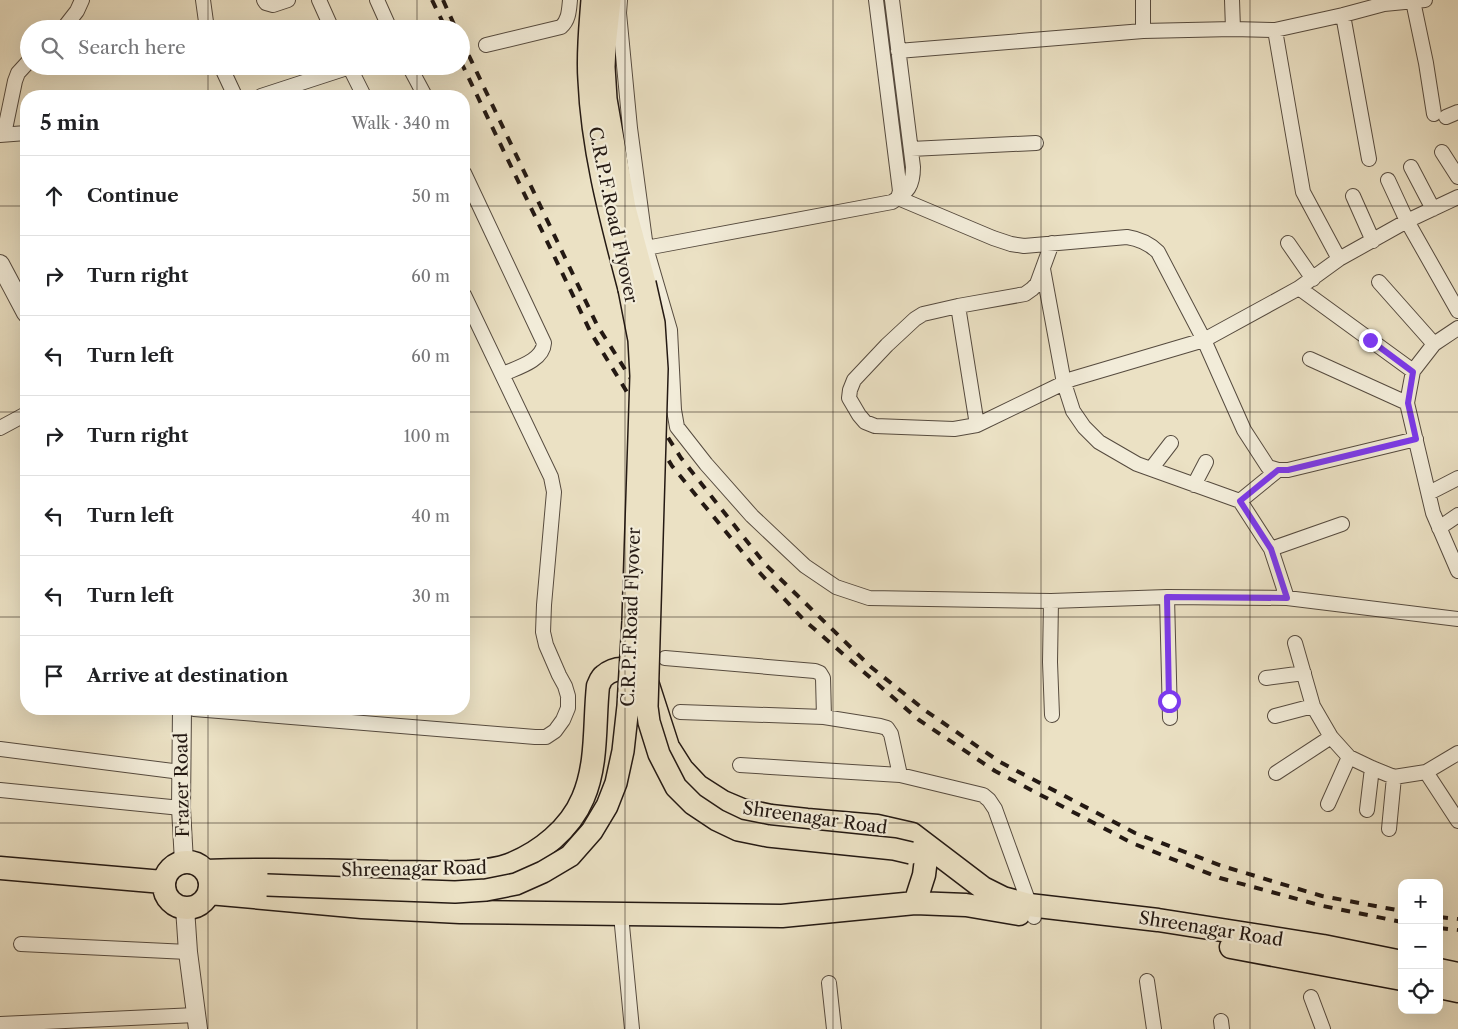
<!DOCTYPE html>
<html lang="en">
<head>
<meta charset="utf-8">
<style>
	:root { --surface:#fff; --page:#f6f6f6; --text:#202124; --muted:#757577; --line:#e0e0e0 }
	body { margin:0; font-family:"Libre Caslon Text",serif; background:var(--page); color:var(--text) }
	.controls { position:absolute; right:15px; bottom:15px; display:grid; overflow:hidden; border-radius:10px; box-shadow:0 5px 20px #0002 }
	.controls button { width:45px; height:45px; display:grid; place-items:center; padding:0; border:0; border-bottom:1px solid var(--line); background:var(--surface); color:var(--text); font:25px sans-serif }
	.stop { position:absolute; width:15px; height:15px; margin:-11px; border:4px solid #7c3aed; border-radius:50%; background:#fff }
	.stop.end { background:#7c3aed; border-color:#fff; box-shadow:0 1px 5px #0008 }
	.list { margin:0; padding:0; list-style:none }
	h2 { display:flex; justify-content:space-between; align-items:center; height:65px; margin:0; padding:0 20px; font-size:21px }
	h2 small { font-size:16px; font-weight:400; color:var(--muted) }
	.list li { display:grid; grid-template-columns:32px 1fr auto; gap:15px; align-items:center; box-sizing:border-box; height:80px; padding:0 20px; border-top:1px solid var(--line) }
	.list b { display:block; font-size:19px; white-space:nowrap }
	.list em { font-size:16px; font-style:normal; color:var(--muted) }
	.icon { flex:none; width:28px; height:28px; fill:none; stroke:currentColor; stroke-width:2; stroke-linecap:round; stroke-linejoin:round }
	.map { position:relative; flex:none; width:1458px; height:1029px; overflow:hidden }
	.search { position:absolute; background:var(--surface); box-shadow:0 5px 20px #0002; left:20px; top:20px; width:450px; height:55px; display:flex; align-items:center; gap:12px; box-sizing:border-box; padding:0 18px; border-radius:28px; color:var(--muted); font-size:19px }
	.panel { position:absolute; background:var(--surface); box-shadow:0 5px 20px #0002; left:20px; top:90px; width:450px; height:625px; border-radius:20px }
	.map>svg:first-child { display:block }
	.lines { fill:none; stroke-linecap:round; stroke-linejoin:round }
	.minor-casing { stroke:#564b3f; stroke-width:16 }
	.tertiary-casing { stroke:#564b3f; stroke-width:20 }
	.primary-casing { stroke:#241913; stroke-width:24 }
	.trunk-casing { stroke:#241913; stroke-width:25 }
	.minor { stroke:#f2ecd9; stroke-width:14 }
	.tertiary { stroke:#f2ecd9; stroke-width:18 }
	.primary { stroke:#ebe1c4; stroke-width:21 }
	.trunk { stroke:#ebe1c4; stroke-width:22 }
	.rail { stroke:#241913; stroke-width:4; stroke-dasharray:9 9; stroke-linecap:butt }
	.primary-bridge-casing { stroke:#241913; stroke-width:24; stroke-linecap:butt }
	.primary-bridge { stroke:#ebe1c4; stroke-width:21 }
	.route { stroke:#7c3aed; stroke-width:6 }
	.grid { fill:none; stroke:#241913; stroke-width:1; stroke-opacity:0.55 }
	.labels { text-anchor:middle; stroke-width:4.5; stroke-linejoin:round; paint-order:stroke }
	.street-label { font-size:18px; fill:#241913; stroke:#f2ecd9 }
</style>
</head>
<body>
<div class="map">
<svg width="1458" height="1029" viewBox="0 0 1458 1029">
	<rect width="100%" height="100%" fill="#ebe1c4"/>
	<filter id="stains"><feTurbulence type="fractalNoise" baseFrequency=".004" numOctaves="4"/><feColorMatrix values="0 0 0 0 .2 0 0 0 0 .09 0 0 0 0 .02 0 0 0 .5 -.17"/></filter>
	<radialGradient id="worn" r=".72"><stop offset=".6" stop-color="#630" stop-opacity="0"/><stop offset="1" stop-color="#630" stop-opacity=".3"/></radialGradient>
	<g class="lines">
		<defs>
			<path id="minor" d="M203 0 207 29
				M264 0 266 3 273 5 288 0
				M319 0 332 29
				M377 0 390 29
				M620 0 619 13 630 128 646 248 670 330 674 410 677 427 706 464 752 516 805 566 836 587 869 598 1051 601 1167 597 1287 598 1458 619
				M876 0 900 191 898 198
				M1232 0 1233 29
				M1413 1 1426 63 1434 114
				M1343 15 1369 159
				M63 29 77 11 82 0
				M1275 30 1303 192 1339 259
				M1143 31 1233 29 1275 30 1343 15 1384 4 1425 0
				M486 45 561 27C569 20 569 10 570 0
				M898 51 1143 31V0
				M221 66 235 96
				M349 66 364 96
				M409 66 425 96
				M261 96 350 67
				M1446 117 1458 112
				M4 134 15 81 18 73 29 61
				M0 135 26 133
				M911 149 1036 143
				M1442 152 1458 177
				M1411 167 1433 209
				M464 173 544 343C543 361 516 368 503 374
				M1388 180 1407 221 1458 311
				M1353 196 1373 241
				M898 198 993 238 1011 244 1024 246 1127 237C1140 239 1149 243 1158 252L1204 340 1299 288 1339 259 1407 221 1458 197
				M1052 243 1037 284 1032 289 1025 294 958 306 923 314 915 319 887 345 854 380 850 390 849 398 859 415 865 422 875 426 954 429 977 425 1072 379 1204 340 1244 430 1268 467 1278 470H1288L1416 439
				M1288 243 1313 279
				M646 248 892 202C908 192 913 186 913 167L892 0
				M1043 269 1064 383 1073 411 1084 427 1099 442 1137 464 1240 501 1278 470
				M1379 282 1434 344
				M1299 288 1413 371
				M958 306 977 425
				M1458 328 1434 344 1413 371 1407 403 1433 513 1458 571
				M1310 359 1407 403
				M0 428 26 414
				M1151 469 1171 443
				M1194 485 1206 462
				M1429 493 1458 478
				M1240 501 1271 549 1287 598
				M1439 528 1458 515
				M1271 549 1342 524
				M1167 597 1170 718
				M1051 601 1050 662 1052 715
				M1295 643 1313 706 1331 737 1349 757 1372 768 1394 777 1426 772 1458 753
				M665 658 815 671 820 673 823 678 824 717
				M1266 678 1304 673
				M194 709 535 737H546L555 731 563 720 568 708V696L565 686 559 675 546 645 543 632 544 605 554 492 551 477 464 295
				M680 712 824 717 880 726 887 728 891 734 900 775
				M1275 716 1313 706
				M0 749 181 772
				M740 765 900 775 983 795 989 800 995 809 1034 917
				M1426 772 1458 821
				M1276 773 1331 737
				M0 790 181 808
				M1328 804 1349 757
				M1367 810 1372 768
				M1389 829 1394 777
				M621 915 632 1029
				M21 944 188 952
				M1147 981 1154 1029
				M829 983 834 1029
				M1311 997 1323 1029
				M1221 1021 1222 1029
				M0 1024 196 1015"/>
			<path id="tertiary" d="M0 264 26 313
				M182 709 181 808 184 862
				M185 908 188 952 198 1029"/>
			<path id="primary" d="M592 0C590 27 587 53 589 80 592 151 611 220 629 289
				M610 0 605 46 604 67 606 99 625 208 645 283
				M218 886 267 885"/>
			<path id="trunk" d="M164 885a23 23 0 1 1 46 0a23 23 0 1 1-46 0Z
				M0 868 163 882
				M205 871C266 869 327 870 388 872 415 872 441 873 468 872 481 871 496 870 509 865 540 853 570 829 583 798 598 763 594 723 598 686 600 682 601 678 604 676 614 667 632 666 641 675 644 678 646 682 648 685L668 747 682 769 698 786 723 802 742 810 771 816 807 820 877 826 912 834 983 888 1003 898 1029 905 1158 920 1323 946 1402 962
				M209 893 362 907 460 912 782 916 915 903 966 905 1019 914
				M915 903 924 875 926 859
				M1231 947 1402 979
				M1439 970 1458 974
				M1439 987 1458 991"/>
		</defs>
		<use href="#minor" class="minor-casing"/>
		<use href="#tertiary" class="tertiary-casing"/>
		<use href="#primary" class="primary-casing"/>
		<use href="#trunk" class="trunk-casing"/>
		<use href="#minor" class="minor"/>
		<use href="#tertiary" class="tertiary"/>
		<use href="#primary" class="primary"/>
		<use href="#trunk" class="trunk"/>
		<path class="rail" d="M432 0 446 29
			M443 0 456 29
			M461 39 597 325 681 458 765 564 871 667 926 711 1000 762 1135 833 1222 866 1322 896 1402 911
			M461 62 591 333 672 466 758 571 804 620 919 720 995 771 1132 843 1220 878 1323 906 1402 922
			M1439 917 1458 919
			M1439 928 1458 930"/>
		<defs>
			<path id="primary-bridge" d="M645 283 654 323 657 369 647 707 649 722 659 754 676 787 693 804 717 820 738 830 768 836 894 849 911 853
				M267 885 455 892 486 890 516 884 543 872 570 856 592 831 607 806 616 783 623 751 628 706 633 621 641 376 639 340 629 289"/>
		</defs>
		<use href="#primary-bridge" class="primary-bridge-casing"/>
		<use href="#primary-bridge" class="primary-bridge"/>
	</g>
	<g class="lines">
		<path class="route" d="M1169 701 1167 597 1287 598 1271 549 1240 501 1278 470H1288L1416 439 1408 403 1413 372 1370 340"/>
	</g>
	<path class="grid" d="M208 0V29M417 0V29M625 0V1029M833 0V1029M1041 0V1029M1250 0V1029M208 66V96M417 66V96M0 206H26M464 206H1458M0 412H26M464 412H1458M0 617H26M464 617H1458M208 709V1029M417 709V1029M0 823H1458"/>
	<g class="labels">
		<g class="street-label">
			<text transform="translate(613 215) rotate(78)" y="6">C.R.P.F.Road Flyover</text>
			<text transform="translate(631 617) rotate(-88)" y="6">C.R.P.F.Road Flyover</text>
			<text transform="translate(182 785) rotate(-91)" y="6">Frazer Road</text>
			<text transform="translate(815 818) rotate(8)" y="6">Shreenagar Road</text>
			<text transform="translate(414 869) rotate(-1)" y="6">Shreenagar Road</text>
			<text transform="translate(1211 929) rotate(9)" y="6">Shreenagar Road</text>
		</g>
	</g>
	<rect width="100%" height="100%" filter="url(#stains)"/>
	<rect width="100%" height="100%" fill="url(#worn)"/>
</svg>
<div class="controls">
<button>+</button>
<button>−</button>
<button><svg class="icon" aria-label="locate" viewBox="0 0 24 24"><circle cx="12" cy="12" r="6"/><path d="M12 2v4M12 18v4M2 12h4M18 12h4"/></svg></button>
</div>
<div class="stop" style="left:1169px;top:701px"></div>
<div class="stop end" style="left:1370px;top:340px"></div>
<div class="search"><svg class="icon" aria-label="search" viewBox="0 0 24 24"><circle cx="10" cy="10" r="6"/><path d="M15 15l6 6"/></svg>Search here</div>
<section class="panel">
<h2>5 min<small>Walk · 340 m</small></h2>
<ul class="list">
<li><svg class="icon" aria-label="ahead" viewBox="0 0 24 24"><path d="M12 20V5M6 11l6-6 6 6"/></svg><div><b>Continue</b></div><em>50 m</em></li>
<li><svg class="icon" aria-label="right" viewBox="0 0 24 24"><path d="M7 20v-9h11M14 6l5 5-5 5"/></svg><div><b>Turn right</b></div><em>60 m</em></li>
<li><svg class="icon" aria-label="left" viewBox="0 0 24 24"><path d="M17 20v-9H6M10 6l-5 5 5 5"/></svg><div><b>Turn left</b></div><em>60 m</em></li>
<li><svg class="icon" aria-label="right" viewBox="0 0 24 24"><path d="M7 20v-9h11M14 6l5 5-5 5"/></svg><div><b>Turn right</b></div><em>100 m</em></li>
<li><svg class="icon" aria-label="left" viewBox="0 0 24 24"><path d="M17 20v-9H6M10 6l-5 5 5 5"/></svg><div><b>Turn left</b></div><em>40 m</em></li>
<li><svg class="icon" aria-label="left" viewBox="0 0 24 24"><path d="M17 20v-9H6M10 6l-5 5 5 5"/></svg><div><b>Turn left</b></div><em>30 m</em></li>
<li><svg class="icon" aria-label="arrive" viewBox="0 0 24 24"><path d="M6 21V4h12l-3 4 3 4H6"/></svg><div><b>Arrive at destination</b></div></li>
</ul>
</section>
</div>
</body>
</html>
